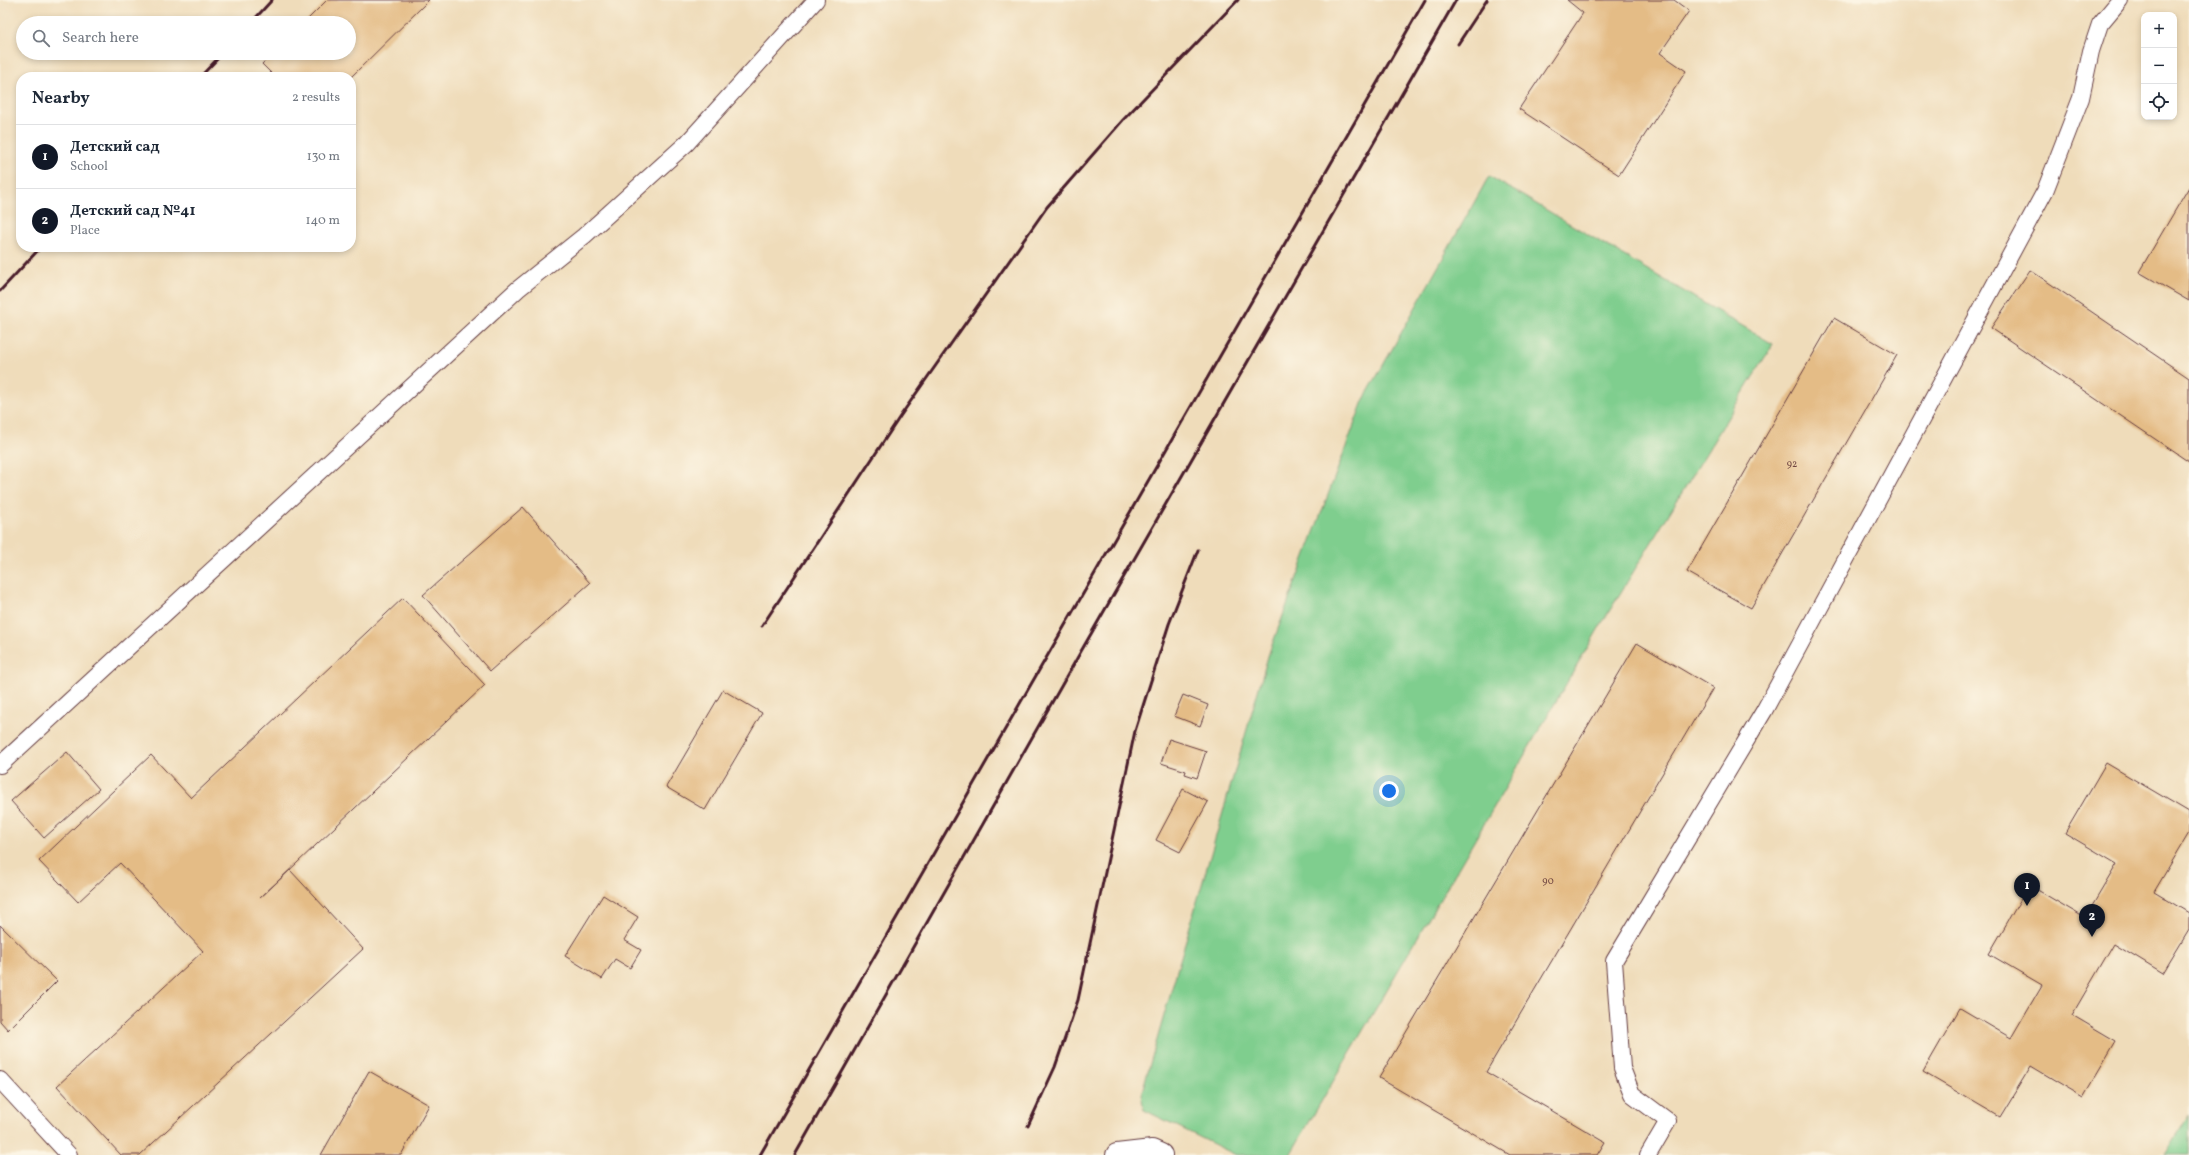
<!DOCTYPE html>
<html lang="en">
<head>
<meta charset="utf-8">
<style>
	:root { --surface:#fff; --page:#f6f6f7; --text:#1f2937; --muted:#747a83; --line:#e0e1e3; --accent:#111827 }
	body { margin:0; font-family:Vollkorn,serif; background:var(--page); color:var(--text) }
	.controls { position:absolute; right:12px; top:12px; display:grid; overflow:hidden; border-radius:8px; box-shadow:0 2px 6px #0003 }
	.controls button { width:36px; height:36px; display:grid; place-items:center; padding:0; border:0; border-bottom:1px solid var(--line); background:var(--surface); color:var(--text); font:20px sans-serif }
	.you { position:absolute; left:1389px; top:791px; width:14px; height:14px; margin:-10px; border:3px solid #fff; border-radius:50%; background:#1a73e8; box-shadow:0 0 0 6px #1a73e833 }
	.badge { display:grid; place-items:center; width:26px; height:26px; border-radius:50%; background:var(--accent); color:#fff; font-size:13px; font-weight:700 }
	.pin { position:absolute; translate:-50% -33px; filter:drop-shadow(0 1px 2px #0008) }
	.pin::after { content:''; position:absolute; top:21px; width:14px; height:12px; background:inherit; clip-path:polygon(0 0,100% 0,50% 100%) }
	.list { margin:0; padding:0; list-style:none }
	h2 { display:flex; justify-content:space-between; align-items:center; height:52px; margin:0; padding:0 16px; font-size:17px }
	h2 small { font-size:13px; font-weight:400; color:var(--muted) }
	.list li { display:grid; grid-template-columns:26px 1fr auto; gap:12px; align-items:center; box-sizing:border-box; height:64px; padding:0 16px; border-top:1px solid var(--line) }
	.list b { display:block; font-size:15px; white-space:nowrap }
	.list p { margin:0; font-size:13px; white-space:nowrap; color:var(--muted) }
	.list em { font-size:13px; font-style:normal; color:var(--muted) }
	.icon { flex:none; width:22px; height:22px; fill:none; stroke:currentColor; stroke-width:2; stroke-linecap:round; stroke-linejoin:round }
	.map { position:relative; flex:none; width:2189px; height:1155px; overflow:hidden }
	.search { position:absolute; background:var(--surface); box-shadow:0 2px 6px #0003; left:16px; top:16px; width:340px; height:44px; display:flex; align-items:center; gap:10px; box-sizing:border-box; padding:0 14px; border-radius:22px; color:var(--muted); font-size:15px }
	.panel { position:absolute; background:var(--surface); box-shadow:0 2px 6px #0003; left:16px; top:72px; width:340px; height:180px; border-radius:16px }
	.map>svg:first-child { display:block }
	.green { fill:#7fce8e; stroke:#64765c }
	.building { fill:#e4bc86 }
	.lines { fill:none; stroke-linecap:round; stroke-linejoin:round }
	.service-casing { stroke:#633b40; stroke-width:18 }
	.minor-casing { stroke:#633b40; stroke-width:24 }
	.service { stroke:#fff; stroke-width:16 }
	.minor { stroke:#fff; stroke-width:22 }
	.rail { stroke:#4a1f2b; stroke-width:3 }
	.labels { text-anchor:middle; stroke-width:3; stroke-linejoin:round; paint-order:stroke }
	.number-label { font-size:10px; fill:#704642 }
</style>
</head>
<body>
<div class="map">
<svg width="2189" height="1155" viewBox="0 0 2189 1155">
	<rect width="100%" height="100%" fill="#fcf5e5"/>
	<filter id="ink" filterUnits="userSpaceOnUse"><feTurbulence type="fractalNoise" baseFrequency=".025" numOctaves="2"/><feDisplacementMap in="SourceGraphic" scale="8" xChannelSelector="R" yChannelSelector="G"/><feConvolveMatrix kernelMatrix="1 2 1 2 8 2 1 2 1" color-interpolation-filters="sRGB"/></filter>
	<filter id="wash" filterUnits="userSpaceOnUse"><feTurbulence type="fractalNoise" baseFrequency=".012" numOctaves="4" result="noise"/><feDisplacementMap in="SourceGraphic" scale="16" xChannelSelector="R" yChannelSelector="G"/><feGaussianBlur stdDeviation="0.9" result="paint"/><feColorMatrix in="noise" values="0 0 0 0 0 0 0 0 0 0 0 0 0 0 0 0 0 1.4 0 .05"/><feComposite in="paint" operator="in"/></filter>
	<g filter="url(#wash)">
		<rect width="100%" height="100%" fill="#efdcba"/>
		<path class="green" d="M1489 176 1773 344 1599 628 1290 1155H1236L1144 1110 1141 1095 1269 653 1363 401Z
			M2189 1115V1155H2165Z"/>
		<g id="blocks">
			<path class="building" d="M327 0H429L351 77H275L262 64 273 53H349V23H304Z
				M1567 0H1674L1689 11 1660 53 1686 71 1619 175 1519 109 1583 13Z
				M2189 187V301L2139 272Z
				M2030 270 2189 378V462L1991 328Z
				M1834 318 1897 355 1751 608 1687 572Z
				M523 507 590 583 490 671 423 595Z
				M403 598 485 685 260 898 290 870 363 949 140 1155H121L57 1086 203 951 120 863 78 902 39 861 151 755 191 798Z
				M1637 643 1713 688 1486 1072 1605 1142 1597 1155H1510L1379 1078Z
				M723 690 762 713 705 810 666 787Z
				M1183 695 1208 705 1200 726 1174 716Z
				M1169 739 1206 751 1197 778 1185 774 1186 771 1161 763Z
				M67 752 99 789 44 838 11 801Z
				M2106 763 2189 812V833L2154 892 2189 913V930L2163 973 2114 943 2072 1015 2116 1041 2083 1097 2031 1066 2000 1117 1923 1072 1960 1008 2011 1038 2042 985 1989 954 2029 885 2085 918 2117 864 2065 833Z
				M1183 789 1208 802 1180 852 1156 840Z
				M603 895 638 917 624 940 641 950 630 968 615 959 602 979 565 956Z
				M0 925 57 981 8 1030 0 1021Z
				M369 1071 429 1105 401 1155H321Z"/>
		</g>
	</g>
	<g filter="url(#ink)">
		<use href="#blocks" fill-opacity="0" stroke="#633b40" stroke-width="1"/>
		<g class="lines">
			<defs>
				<path id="service" d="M0 765 518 289 584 236 687 143 816 0
					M0 1080 69 1155
					M1648 1155 1668 1121 1632 1094 1622 1068 1614 961 1764 711 2045 191 2081 98 2091 51 2100 24 2120 0"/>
				<path id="minor" d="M1117 1155 1152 1151 1161 1155"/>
			</defs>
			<use href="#service" class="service-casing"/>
			<use href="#minor" class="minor-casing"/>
			<use href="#service" class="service"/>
			<use href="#minor" class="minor"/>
			<path class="rail" d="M251 23 272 0
				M1458 44 1487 0
				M200 77 223 53
				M0 291 41 247
				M762 626 901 415 1047 207 1123 120 1238 0
				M1028 1126 1055 1067 1078 1000 1135 731 1169 624 1198 550
				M760 1155 1425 0
				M795 1155 1080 653 1456 0"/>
		</g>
	</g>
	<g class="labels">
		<g class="number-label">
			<text x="1792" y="467">92</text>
			<text x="1548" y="884">90</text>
		</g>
	</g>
</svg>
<div class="controls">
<button>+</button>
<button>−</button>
<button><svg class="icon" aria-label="locate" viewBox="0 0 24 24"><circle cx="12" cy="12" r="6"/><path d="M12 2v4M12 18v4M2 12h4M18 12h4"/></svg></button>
</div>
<div class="you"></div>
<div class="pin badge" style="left:2027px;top:906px">1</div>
<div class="pin badge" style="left:2092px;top:937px">2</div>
<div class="search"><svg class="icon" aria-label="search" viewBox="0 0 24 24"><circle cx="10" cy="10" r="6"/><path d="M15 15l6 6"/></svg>Search here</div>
<section class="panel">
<h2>Nearby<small>2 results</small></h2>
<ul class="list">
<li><span class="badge">1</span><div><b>Детский сад</b><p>School</p></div><em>130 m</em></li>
<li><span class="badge">2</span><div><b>Детский сад №41</b><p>Place</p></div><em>140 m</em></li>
</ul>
</section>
</div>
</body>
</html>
